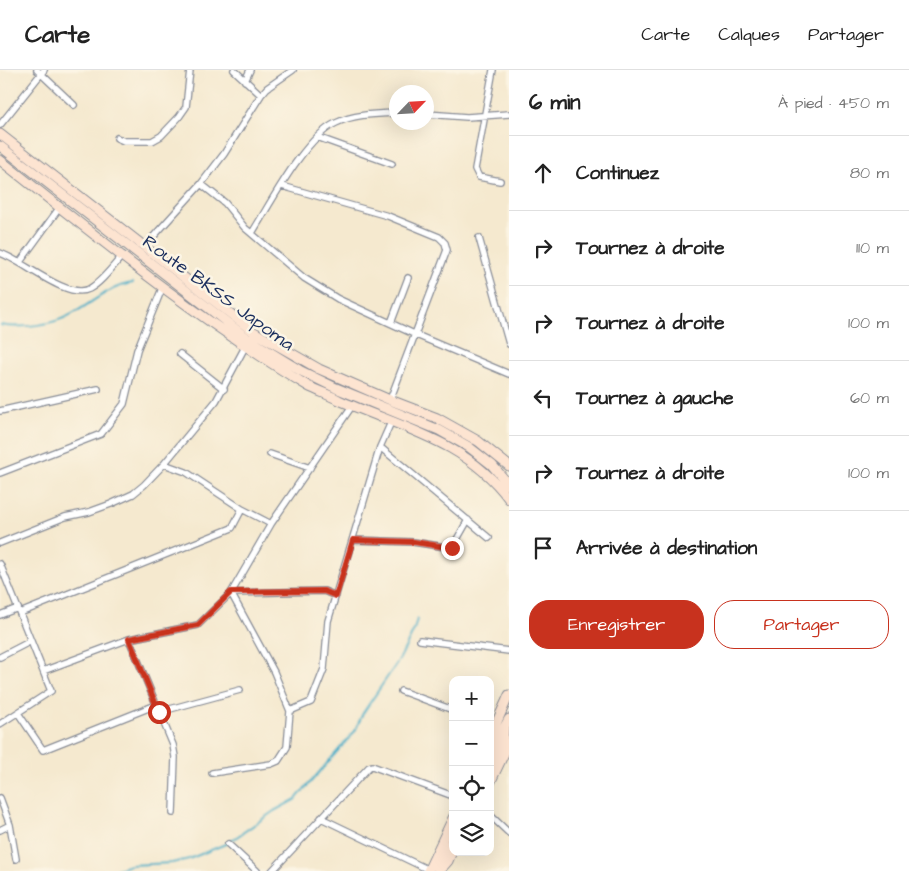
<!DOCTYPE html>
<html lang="fr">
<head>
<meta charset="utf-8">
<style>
	:root { --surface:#fff; --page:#f2f2f2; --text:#222; --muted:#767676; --line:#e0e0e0; --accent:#c8321e }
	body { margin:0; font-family:"Architects Daughter",sans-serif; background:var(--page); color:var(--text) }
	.controls { position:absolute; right:15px; bottom:15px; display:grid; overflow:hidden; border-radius:10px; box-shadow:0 5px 20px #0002 }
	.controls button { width:45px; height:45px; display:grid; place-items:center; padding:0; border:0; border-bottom:1px solid var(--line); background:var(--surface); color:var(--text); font:25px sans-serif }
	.compass { position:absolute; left:389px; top:15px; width:45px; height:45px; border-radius:50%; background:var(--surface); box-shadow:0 5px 20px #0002; rotate:65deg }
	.stop { position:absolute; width:15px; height:15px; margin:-11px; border:4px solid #c8321e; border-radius:50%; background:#fff }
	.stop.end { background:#c8321e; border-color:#fff; box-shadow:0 1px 5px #0008 }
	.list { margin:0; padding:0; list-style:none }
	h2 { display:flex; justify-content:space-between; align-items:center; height:65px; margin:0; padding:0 20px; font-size:21px }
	h2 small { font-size:16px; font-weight:400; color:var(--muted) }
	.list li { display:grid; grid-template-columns:32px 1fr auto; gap:15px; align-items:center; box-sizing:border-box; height:75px; padding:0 20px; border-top:1px solid var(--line) }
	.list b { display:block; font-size:19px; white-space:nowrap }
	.list em { font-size:16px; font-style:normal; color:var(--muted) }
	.actions { display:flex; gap:10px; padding:15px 20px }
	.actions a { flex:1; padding:11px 0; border:1px solid var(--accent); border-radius:20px; text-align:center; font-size:18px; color:var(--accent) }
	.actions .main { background:var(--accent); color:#fff }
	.icon { flex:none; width:28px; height:28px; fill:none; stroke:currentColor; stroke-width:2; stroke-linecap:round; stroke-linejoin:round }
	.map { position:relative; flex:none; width:509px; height:801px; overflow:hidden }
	header { display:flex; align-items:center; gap:30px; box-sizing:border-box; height:70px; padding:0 25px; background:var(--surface); border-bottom:1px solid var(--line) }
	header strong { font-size:24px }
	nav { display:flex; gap:28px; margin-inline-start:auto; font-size:18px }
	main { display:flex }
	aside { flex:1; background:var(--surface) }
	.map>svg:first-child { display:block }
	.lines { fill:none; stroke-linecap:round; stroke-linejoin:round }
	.stream { stroke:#48aec8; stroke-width:2 }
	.minor-casing { stroke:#888c96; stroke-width:8 }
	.secondary-casing { stroke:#888c96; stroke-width:11 }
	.minor { stroke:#fff; stroke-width:5.5 }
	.secondary { stroke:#fde4d1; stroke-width:9 }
	.route { stroke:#c8321e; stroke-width:6 }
	.labels { text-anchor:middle; stroke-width:5; stroke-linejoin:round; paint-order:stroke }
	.street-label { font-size:19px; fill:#1b2f5e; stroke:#fcf5e5 }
</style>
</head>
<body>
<header>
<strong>Carte</strong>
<nav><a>Carte</a><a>Calques</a><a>Partager</a></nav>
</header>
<main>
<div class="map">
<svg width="509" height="801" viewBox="0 0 509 801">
	<rect width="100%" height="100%" fill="#fcf5e5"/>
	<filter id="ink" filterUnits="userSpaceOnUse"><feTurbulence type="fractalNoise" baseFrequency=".02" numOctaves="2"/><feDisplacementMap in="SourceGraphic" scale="10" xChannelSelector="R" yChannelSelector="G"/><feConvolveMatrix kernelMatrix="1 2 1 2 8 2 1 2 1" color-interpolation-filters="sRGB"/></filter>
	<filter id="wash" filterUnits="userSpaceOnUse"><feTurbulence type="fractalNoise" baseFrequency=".0096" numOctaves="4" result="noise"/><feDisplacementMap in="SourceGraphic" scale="20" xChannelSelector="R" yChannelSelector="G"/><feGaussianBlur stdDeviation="1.12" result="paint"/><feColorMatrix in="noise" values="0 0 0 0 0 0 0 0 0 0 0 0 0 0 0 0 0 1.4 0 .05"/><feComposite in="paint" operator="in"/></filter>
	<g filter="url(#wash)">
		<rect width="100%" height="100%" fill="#f5e9cf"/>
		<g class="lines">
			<path class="stream" d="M0 255C21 259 53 255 72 244 92 233 110 216 133 213
				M112 801 130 795 172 793 189 789 228 773 274 741 296 729 355 661 363 643 399 590 414 560 417 549"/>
		</g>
	</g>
	<g filter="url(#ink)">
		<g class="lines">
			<defs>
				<path id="minor" d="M37 0 74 35
					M234 0 261 25
					M493 0 475 99 479 107 500 111
					M245 11 250 0
					M427 44 467 47 509 44
					M0 55 44 0
					M317 67 392 94
					M117 68 124 71H152L161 66 179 47 186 37 190 0
					M201 114 225 133 245 158 304 208 338 229 414 264 509 304
					M282 116 388 146 439 167 445 173 447 180 390 330
					M252 163C271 133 304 68 336 53 355 44 376 44 397 43
					M479 168 509 274
					M144 177 201 114 224 84 261 25 267 18 293 0
					M0 183C22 190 67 230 89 219 102 212 113 196 123 185
					M20 192 60 137
					M391 253 408 208
					M180 284 224 319
					M0 341 98 319
					M380 377 489 468
					M270 384 310 398
					M164 394 186 402 242 439 271 454
					M0 403 101 364 124 334 137 280 163 216
					M353 470 413 472 452 478 468 450
					M0 473 65 447 89 442 111 434 133 424 144 415 164 394 216 331 245 277
					M0 494 51 621 0 654
					M20 543 232 458 242 439
					M0 545 18 538
					M129 569 173 675 175 687 173 743
					M420 570 509 581
					M0 587 31 571
					M43 601 129 569 198 555 231 523 271 454 352 336
					M401 621 453 640
					M290 641 311 632 324 599 328 551 380 377 392 350
					M159 642 240 620
					M18 643 43 680 156 635
					M212 703 271 694 278 691 287 677 290 641 274 602 231 523 324 521 336 526
					M0 728 10 755 16 789
					M490 745 509 763
					M321 748 429 800
					M0 760 10 755
					M228 774 257 801
					M272 801 369 697 372 696 453 726"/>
				<path id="secondary" d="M0 64 254 262 319 299 390 330 437 348 478 371 509 396
					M0 76 247 268 301 301 336 318 439 360 469 377 492 395 509 415
					M0 90C98 168 200 251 308 316 318 321 329 325 339 330 402 358 466 371 509 429
					M490 667 509 625
					M490 682 509 649
					M493 706V692L503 671 504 659
					M490 713 509 673
					M441 799 448 791 453 779
					M428 801 453 748
					M438 801 447 775"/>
			</defs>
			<use href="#minor" class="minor-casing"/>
			<use href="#secondary" class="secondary-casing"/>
			<use href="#minor" class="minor"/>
			<use href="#secondary" class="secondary"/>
		</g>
	</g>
	<g class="lines" filter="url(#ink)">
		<path class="route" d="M159 642 129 569 198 555 231 522 324 521 336 526 353 470 414 472 452 478"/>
	</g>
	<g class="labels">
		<g class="street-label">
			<text transform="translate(219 222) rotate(36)" y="7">Route BKSS Japoma</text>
		</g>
	</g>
</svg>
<div class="controls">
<button>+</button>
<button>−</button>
<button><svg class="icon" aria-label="locate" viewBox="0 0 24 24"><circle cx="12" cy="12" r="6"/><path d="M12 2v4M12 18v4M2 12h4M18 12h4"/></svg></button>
<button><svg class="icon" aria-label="layers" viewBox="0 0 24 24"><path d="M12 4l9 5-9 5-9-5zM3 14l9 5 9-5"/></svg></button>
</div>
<svg class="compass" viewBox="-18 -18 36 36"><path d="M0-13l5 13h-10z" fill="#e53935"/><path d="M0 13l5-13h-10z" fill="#767676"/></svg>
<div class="stop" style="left:159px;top:642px"></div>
<div class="stop end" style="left:452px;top:478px"></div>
</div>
<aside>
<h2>6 min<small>À pied · 450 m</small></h2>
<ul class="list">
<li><svg class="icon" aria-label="ahead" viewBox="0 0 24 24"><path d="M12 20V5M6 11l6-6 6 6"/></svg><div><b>Continuez</b></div><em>80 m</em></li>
<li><svg class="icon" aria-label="right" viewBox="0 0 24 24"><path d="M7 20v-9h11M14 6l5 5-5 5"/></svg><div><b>Tournez à droite</b></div><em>110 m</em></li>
<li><svg class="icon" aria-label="right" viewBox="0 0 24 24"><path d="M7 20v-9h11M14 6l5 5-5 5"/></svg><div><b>Tournez à droite</b></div><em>100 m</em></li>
<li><svg class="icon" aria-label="left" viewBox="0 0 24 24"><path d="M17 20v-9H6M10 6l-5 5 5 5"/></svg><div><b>Tournez à gauche</b></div><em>60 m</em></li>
<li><svg class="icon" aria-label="right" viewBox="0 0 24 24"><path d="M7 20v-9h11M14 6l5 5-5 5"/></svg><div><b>Tournez à droite</b></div><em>100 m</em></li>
<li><svg class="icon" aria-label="arrive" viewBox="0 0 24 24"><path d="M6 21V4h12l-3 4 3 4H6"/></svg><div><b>Arrivée à destination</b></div></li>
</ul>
<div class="actions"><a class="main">Enregistrer</a><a>Partager</a></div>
</aside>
</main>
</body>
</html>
